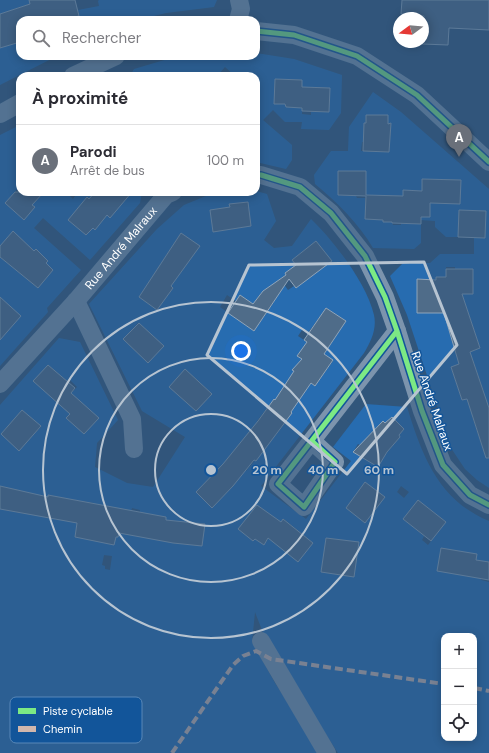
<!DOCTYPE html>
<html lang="fr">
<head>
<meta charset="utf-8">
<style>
	:root { --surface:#fff; --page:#f7f7f7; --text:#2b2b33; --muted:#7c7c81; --line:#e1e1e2; --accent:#6a707a }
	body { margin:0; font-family:"DM Sans",sans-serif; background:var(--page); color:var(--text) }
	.controls { position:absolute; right:12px; bottom:12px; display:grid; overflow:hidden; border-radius:8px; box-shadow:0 2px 10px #0003 }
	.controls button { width:36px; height:36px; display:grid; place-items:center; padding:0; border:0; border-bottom:1px solid var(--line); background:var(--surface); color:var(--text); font:20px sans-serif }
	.compass { position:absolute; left:393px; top:12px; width:36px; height:36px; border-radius:50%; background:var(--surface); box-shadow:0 2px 10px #0003; rotate:254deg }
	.you { position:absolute; left:241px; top:351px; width:14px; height:14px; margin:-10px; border:3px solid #fff; border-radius:50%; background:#1a73e8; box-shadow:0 0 0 6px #1a73e833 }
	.badge { display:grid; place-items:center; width:26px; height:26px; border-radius:50%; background:var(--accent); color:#fff; font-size:13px; font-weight:700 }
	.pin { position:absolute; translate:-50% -33px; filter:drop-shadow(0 1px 2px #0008) }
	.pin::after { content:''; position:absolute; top:21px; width:14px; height:12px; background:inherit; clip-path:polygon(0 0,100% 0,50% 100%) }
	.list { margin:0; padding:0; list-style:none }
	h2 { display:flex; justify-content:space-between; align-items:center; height:52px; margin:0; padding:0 16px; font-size:17px }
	h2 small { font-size:13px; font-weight:400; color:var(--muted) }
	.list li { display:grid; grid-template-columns:26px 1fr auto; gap:12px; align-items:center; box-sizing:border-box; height:72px; padding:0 16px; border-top:1px solid var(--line) }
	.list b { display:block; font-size:15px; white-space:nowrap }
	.list p { margin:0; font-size:13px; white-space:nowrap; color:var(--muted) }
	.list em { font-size:13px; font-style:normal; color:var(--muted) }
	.icon { flex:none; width:22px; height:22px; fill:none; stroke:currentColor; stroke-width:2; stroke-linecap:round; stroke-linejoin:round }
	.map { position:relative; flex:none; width:489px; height:753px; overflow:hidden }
	.search { position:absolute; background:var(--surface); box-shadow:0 2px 10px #0003; left:16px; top:16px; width:244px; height:44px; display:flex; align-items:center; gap:10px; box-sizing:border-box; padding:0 14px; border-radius:12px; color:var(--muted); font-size:15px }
	.panel { position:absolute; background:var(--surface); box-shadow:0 2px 10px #0003; left:16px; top:72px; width:244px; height:124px; border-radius:12px }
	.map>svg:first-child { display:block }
	.green { fill:#276cb0; fill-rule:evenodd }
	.building { fill:#4f6c89; stroke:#90a5ba }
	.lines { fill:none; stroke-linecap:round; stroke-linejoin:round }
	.street { stroke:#7c94ad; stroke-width:18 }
	.quiet { stroke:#d1b7ad; stroke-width:4; stroke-dasharray:8 4; stroke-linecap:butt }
	.cycleway-casing { stroke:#12559a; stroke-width:8 }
	.cycleway { stroke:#7ce984; stroke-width:5 }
	.marked { fill:none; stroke:#b7c4d1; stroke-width:3; stroke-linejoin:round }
	.ring { fill:none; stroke:#b7c4d1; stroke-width:2 }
	.labels { text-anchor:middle; stroke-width:3; stroke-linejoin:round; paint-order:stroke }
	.street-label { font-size:12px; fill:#fff; stroke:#12559a }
	.key { fill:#12559a; stroke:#5988b8; stroke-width:1 }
	.key-label { font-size:11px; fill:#fff }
	.centre { fill:#b7c4d1; stroke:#12559a; stroke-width:2 }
	.ring-label { font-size:12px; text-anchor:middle; font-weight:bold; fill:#b7c4d1; stroke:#12559a; stroke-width:3; stroke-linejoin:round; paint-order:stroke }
</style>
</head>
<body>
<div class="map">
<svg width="489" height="753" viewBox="0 0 489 753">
	<rect width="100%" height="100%" fill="#31567b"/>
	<path class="green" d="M0 0H36L30 4 14 9 20 32V56H57L0 85V48L12 44 0 17Z
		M99 0H217L214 7 166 13 138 20H44L79 16 78 10 99 6 98 1Z
		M256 53 294 59 342 75 341 113 329 130 301 129 302 122H285L273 110 263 120 292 145V160L286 169 256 162V144H258V124H256V76H235L225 67 217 76H169L168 74 163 76H130L134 69 178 56H256ZM275 79 302 80V87L330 88 329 112H311V115L302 114V108L286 107 285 104H274Z
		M373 92 401 112 489 189V410L472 416 483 449 489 448V488L477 480 465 469 451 448 407 315 390 276 403 263H430L440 254H474V238H485L486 211 461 210 458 237H446L435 227V221L421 220V217H430V203L461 180 422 179V191L403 190V199L366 195V171H338V195L356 196 357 198H365V219L383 220 384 222H392L393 225H401V223L421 224V243L414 249 373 248C359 224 337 202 315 184L314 175 331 151H348L349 127ZM366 115H388V124H391L389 152 361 151 362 142H364ZM446 267H455V269H473V294H445L436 308 431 313H417V279L436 280V277H446ZM470 318 480 348 460 355 452 342 448 326ZM473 360 484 392 462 400 451 367Z
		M20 125V186L5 203 24 220 34 207 32 205 42 195 40 192H66L73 199 78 192H95L89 199 87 198 68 220 86 235 93 228 95 230 107 215 110 218 123 192H142L140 203 90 260 43 218 34 228 81 270 47 308 48 312 0 366V257L38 288 53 270 46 263 48 261 36 250 34 251 21 239 19 241 11 234 0 246V135Z
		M256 191 267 194 276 221 264 240 274 248 292 246 311 219C334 241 367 284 374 315 377 329 371 341 364 353L261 486 306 519 351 461 333 447 366 404 407 407C422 455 438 500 489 521V562L484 561 481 580 489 582V753H338L267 643 255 612 252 642 275 683 320 753H0V509L25 514 30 493 0 486V405L59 338 80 342 118 420 97 443 95 467 127 483 153 487 185 437 142 411 89 304 157 229 184 205 206 196 219 192ZM248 202 251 226 213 232 210 210 230 207V204ZM181 233 199 246 181 272 163 260ZM316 241 331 261 296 288 294 286 288 290 280 279 286 275 285 273 296 265 292 260ZM155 275 173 288 157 310 139 297ZM261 293 274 302 254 331 220 307 227 295 236 301 240 295 253 304ZM326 308 346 321 324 354 333 361 315 386 311 383 307 389 293 370 302 359 307 342 298 336 302 330 308 333ZM138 323H139L148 363 123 339ZM48 365 67 381 69 379 77 387 60 405 34 381ZM185 369 212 394 196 411 169 387ZM274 399 292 413 276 435 257 421ZM80 402 99 418 84 434 66 418ZM22 410 41 427 19 450 1 434ZM392 417 404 429 399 435 400 437 387 452 378 466 353 452 358 444 362 446 368 436 383 421 385 423ZM245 437 263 451 246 471 228 458ZM213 474 229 490 212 508 196 492ZM365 482 384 497 365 523 346 508ZM401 486 409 492 404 498 397 492ZM48 495 74 500 70 521ZM81 501 94 503 93 507C109 506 117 505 130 515L132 508 140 510V513L119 529 117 537 104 535 94 529 92 540 75 537ZM416 502 424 509 426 506 446 522 428 545 422 540 424 536 403 519ZM257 505 281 522 284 519 313 543 298 561 269 538 264 545 255 539 253 541 241 531 242 524ZM205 524 202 546 173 543ZM326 538 335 539 354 577 321 572ZM104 555 112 556 110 570 105 569V566L102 565ZM444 636H474V738H444Z"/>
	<path class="building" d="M29 0H75L79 16 59 20H20V42L0 48V14L30 4Z
		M402 0H489V30L449 28 448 45 422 44 424 16 401 14Z
		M275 79 302 80V87L330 88 329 112 302 111V108L286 107 285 104H274Z
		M366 115H388V124L391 123 389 152 363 151 364 123H366Z
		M338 171H366V195L403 196V190L422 191V179L461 180 460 204 430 203V217H421V224L392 223V222H383V220L365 219 366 196 338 195Z
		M15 192H44L32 205 35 207 24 220 5 203Z
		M95 192H132L110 218 107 215 95 230 93 228 86 235 68 220 87 197 89 199Z
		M248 202 251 226 213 232 210 210 230 207 229 204Z
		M459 210 486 211 485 238 458 237Z
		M13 231 34 251 36 249 48 261 46 263 53 270 38 288 0 257V246Z
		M181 233 200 246 171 286 173 288 157 310 139 297Z
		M316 241 332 261 296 288 289 279 254 331 228 313 240 295 253 304 263 291 286 275 285 273 296 265 292 260Z
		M446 269H473V294H462L480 348 470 352 489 408V458H486L467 399 462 400 451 367 459 364 444 313H417V279L436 280V277H446Z
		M0 297 21 316 0 340Z
		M326 308 346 321 324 354 333 360 315 386 311 383 291 412 292 413 256 461 254 460 233 486 212 508 196 492 223 464 258 421 274 399 275 400 294 371 292 370 302 359 297 356 307 342 304 340Z
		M139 323 164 346 148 363 123 339Z
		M48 365 75 388 71 393 99 418 84 434 66 418 70 414 33 381Z
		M185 369 212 394 196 411 169 387Z
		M22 410 41 426 19 451 1 434Z
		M392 417 404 429 399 435 400 437 387 452 378 467 353 452 383 421 385 423Z
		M365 482 385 497 365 523 346 508Z
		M0 486 48 497V495L166 517V520L205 524 202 546 173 543 119 533 118 537H116L114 545 75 537 77 523 0 509Z
		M418 500 446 522 431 541 403 519Z
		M257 505 281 522 283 519 313 543 298 562 268 538 264 545 255 539 253 541 238 529Z
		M326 538 359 542 354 577 321 572Z
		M441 548 477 554 476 560 489 562V580L437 571Z"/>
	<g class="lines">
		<g class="street">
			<path d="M238 20 241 9 239 0"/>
			<path d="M256 31 294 35 357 56 417 95 489 162"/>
			<path d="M73 76 116 56"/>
			<path d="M0 114 20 103"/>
			<path d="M256 175H261L300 187 331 213 365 256 385 297 397 331 422 411 443 465 470 495 489 505"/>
			<path d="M76 301 132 419 134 449"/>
			<path id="s1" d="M0 384 76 301 166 195 173 192"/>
			<path d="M312 441 335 462 304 507 278 484 397 331"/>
			<path d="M261 641 327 753"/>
		</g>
		<path class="quiet" d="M474 688 489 691
			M172 753 233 665 243 656 256 651 271 659 444 684"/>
		<defs>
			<path id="cycleway" d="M256 31 294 35 357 56 417 95 489 162
				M256 175H261L300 187 331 213 365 256 385 297 397 331 422 411 443 465 470 495 489 505
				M312 441 335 462 304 507 278 484 397 331"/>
		</defs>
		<use href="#cycleway" class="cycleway-casing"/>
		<use href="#cycleway" class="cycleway"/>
	</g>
	<path d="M0 0H489V753H0ZM424 262 457 345 347 474 207 355 249 265Z" fill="#31567b" fill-opacity=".55" fill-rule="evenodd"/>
	<path class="marked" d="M424 262 457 345 347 474 207 355 249 265Z"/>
	<g class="ring">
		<circle cx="211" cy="470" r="56"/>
		<circle cx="211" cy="470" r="112"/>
		<circle cx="211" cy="470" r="168"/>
	</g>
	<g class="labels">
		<g class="street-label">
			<text dy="4" stroke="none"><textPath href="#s1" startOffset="182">Rue André Malraux</textPath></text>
			<text transform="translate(432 401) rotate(71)" y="4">Rue André Malraux</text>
		</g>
	</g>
	<rect x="10" y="697" width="132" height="46" rx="6" class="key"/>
	<rect x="18" y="708" width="18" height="6" fill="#7ce984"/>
	<rect x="18" y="726" width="18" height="6" fill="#d1b7ad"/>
	<g class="key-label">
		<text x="43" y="715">Piste cyclable</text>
		<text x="43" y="733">Chemin</text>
	</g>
	<circle cx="211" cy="470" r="6" class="centre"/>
	<g class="ring-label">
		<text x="267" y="474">20 m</text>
		<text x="323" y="474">40 m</text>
		<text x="379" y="474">60 m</text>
	</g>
</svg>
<div class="controls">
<button>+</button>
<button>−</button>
<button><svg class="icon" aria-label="locate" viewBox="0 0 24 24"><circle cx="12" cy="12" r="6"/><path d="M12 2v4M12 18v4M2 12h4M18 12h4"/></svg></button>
</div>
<svg class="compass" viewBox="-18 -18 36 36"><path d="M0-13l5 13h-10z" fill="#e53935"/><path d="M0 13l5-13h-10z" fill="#7c7c81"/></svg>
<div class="you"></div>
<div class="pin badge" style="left:459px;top:157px">A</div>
<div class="search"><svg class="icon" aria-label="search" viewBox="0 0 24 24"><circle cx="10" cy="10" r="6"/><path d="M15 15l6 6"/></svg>Rechercher</div>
<section class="panel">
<h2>À proximité<small></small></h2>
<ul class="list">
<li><span class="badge">A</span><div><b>Parodi</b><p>Arrêt de bus</p></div><em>100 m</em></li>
</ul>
</section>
</div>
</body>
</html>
